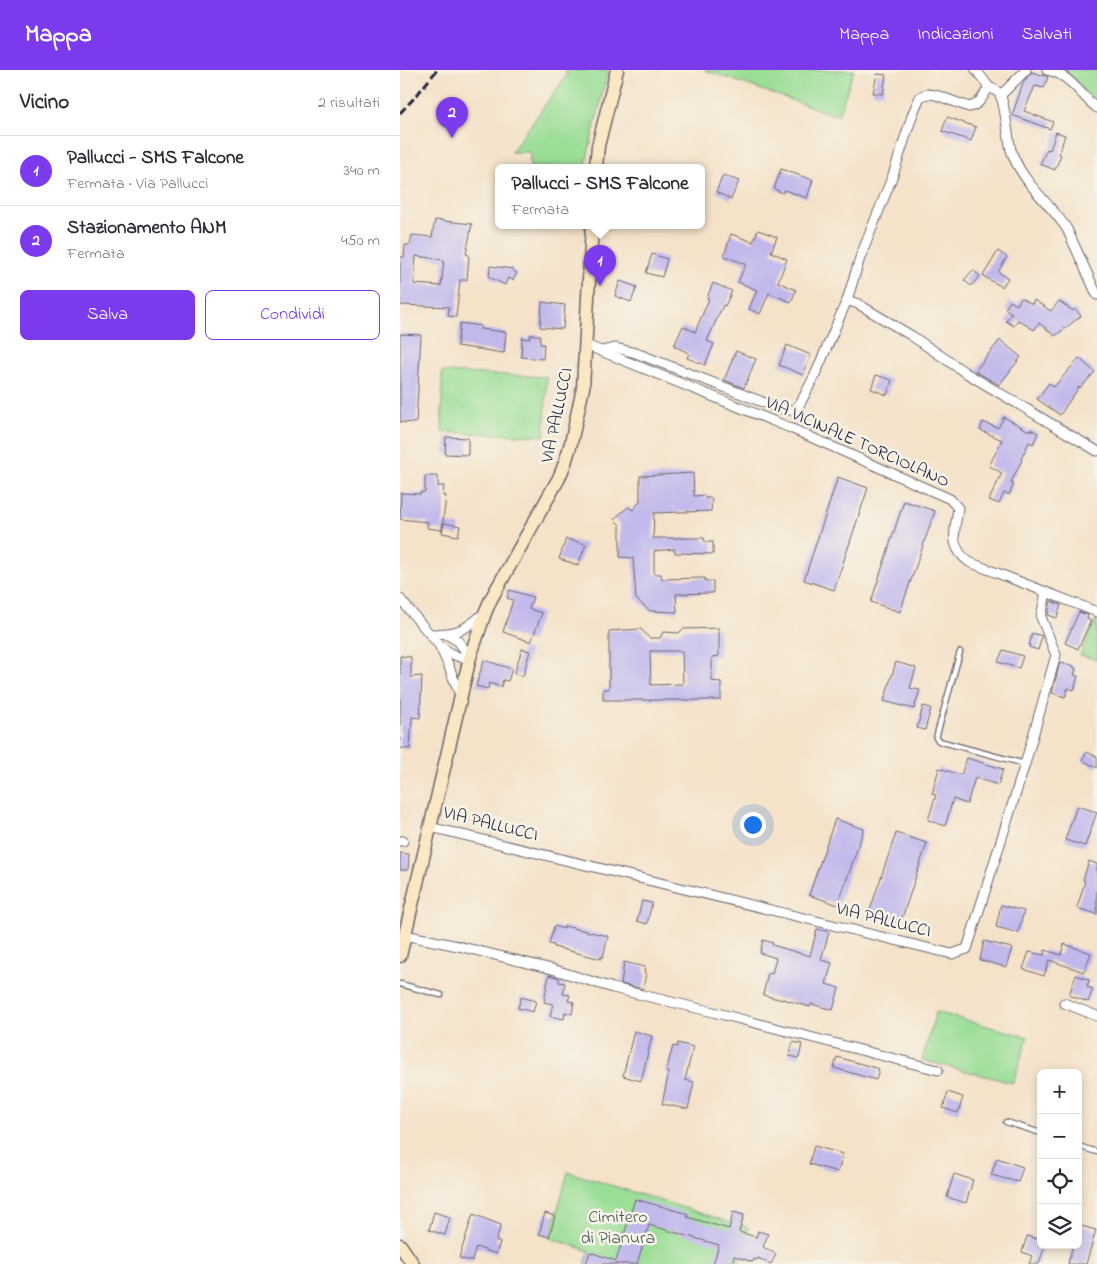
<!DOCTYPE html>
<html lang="it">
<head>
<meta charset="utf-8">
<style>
	:root { --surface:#fff; --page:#f7f7f7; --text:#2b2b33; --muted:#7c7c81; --line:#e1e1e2; --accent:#7c3aed }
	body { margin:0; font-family:"Indie Flower",sans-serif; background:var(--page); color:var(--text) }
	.controls { position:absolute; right:15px; bottom:15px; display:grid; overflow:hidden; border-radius:8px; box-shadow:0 2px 8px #0003 }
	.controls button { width:45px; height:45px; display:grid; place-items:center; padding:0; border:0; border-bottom:1px solid var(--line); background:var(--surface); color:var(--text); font:25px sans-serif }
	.you { position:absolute; left:352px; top:754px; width:18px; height:18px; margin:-12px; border:4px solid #fff; border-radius:50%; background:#1a73e8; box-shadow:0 0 0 8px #1a73e833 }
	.badge { display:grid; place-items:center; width:32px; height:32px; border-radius:50%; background:var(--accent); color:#fff; font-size:16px; font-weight:700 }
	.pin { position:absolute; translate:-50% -41px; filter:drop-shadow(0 1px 2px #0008) }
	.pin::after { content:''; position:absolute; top:26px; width:18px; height:15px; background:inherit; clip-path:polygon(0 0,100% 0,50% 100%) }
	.popup { position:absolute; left:95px; top:94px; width:210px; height:65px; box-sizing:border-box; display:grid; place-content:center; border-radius:8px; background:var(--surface); filter:drop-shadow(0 1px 4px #0005); font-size:16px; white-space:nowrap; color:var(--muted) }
	.popup b { font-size:19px; color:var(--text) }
	.popup::after { content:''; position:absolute; left:50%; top:100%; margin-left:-10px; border:10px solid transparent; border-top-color:var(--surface) }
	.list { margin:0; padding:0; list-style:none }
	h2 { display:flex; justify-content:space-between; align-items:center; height:65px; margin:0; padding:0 20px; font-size:21px }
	h2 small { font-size:16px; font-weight:400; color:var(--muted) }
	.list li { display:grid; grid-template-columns:32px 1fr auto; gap:15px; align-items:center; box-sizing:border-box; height:70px; padding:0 20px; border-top:1px solid var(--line) }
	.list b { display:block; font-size:19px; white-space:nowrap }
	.list p { margin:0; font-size:16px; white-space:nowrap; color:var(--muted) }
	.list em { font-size:16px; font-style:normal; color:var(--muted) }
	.actions { display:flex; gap:10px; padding:15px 20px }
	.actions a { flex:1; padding:11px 0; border:1px solid var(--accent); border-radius:8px; text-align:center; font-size:18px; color:var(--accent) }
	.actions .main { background:var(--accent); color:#fff }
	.icon { flex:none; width:28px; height:28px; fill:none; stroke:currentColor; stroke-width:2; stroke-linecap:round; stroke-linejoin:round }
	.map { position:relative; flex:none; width:697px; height:1194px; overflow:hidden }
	header { display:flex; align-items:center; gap:30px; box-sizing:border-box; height:70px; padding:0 25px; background:var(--accent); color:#fff }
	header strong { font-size:24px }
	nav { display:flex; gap:28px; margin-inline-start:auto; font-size:18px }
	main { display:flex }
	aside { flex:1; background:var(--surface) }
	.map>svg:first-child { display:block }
	.green { fill:#9bde96; stroke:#5e8068 }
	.building { fill:#c1b8ec; fill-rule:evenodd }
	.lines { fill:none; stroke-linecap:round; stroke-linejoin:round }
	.lane-casing { stroke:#6c656d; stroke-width:7 }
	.street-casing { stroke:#6c656d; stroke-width:11 }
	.secondary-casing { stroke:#6c656d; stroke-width:15 }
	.lane { stroke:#fff; stroke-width:4.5 }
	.street { stroke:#fff; stroke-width:9 }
	.secondary { stroke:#fae7c3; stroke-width:12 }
	.rail { stroke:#22223b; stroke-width:3; stroke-dasharray:8 4; stroke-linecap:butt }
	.labels { text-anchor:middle; stroke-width:5; stroke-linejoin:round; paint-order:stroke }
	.street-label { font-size:18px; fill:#22223b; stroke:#f7f3e8 }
	.park-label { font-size:18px; fill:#465a56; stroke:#f7f3e8 }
</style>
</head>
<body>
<header>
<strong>Mappa</strong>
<nav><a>Mappa</a><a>Indicazioni</a><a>Salvati</a></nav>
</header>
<main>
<aside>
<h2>Vicino<small>2 risultati</small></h2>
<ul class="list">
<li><span class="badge">1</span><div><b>Pallucci - SMS Falcone</b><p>Fermata · Via Pallucci</p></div><em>340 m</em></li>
<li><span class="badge">2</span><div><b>Stazionamento ANM</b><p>Fermata</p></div><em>450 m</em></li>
</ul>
<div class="actions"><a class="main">Salva</a><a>Condividi</a></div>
</aside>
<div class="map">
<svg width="697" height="1194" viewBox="0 0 697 1194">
	<rect width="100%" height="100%" fill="#f7f3e8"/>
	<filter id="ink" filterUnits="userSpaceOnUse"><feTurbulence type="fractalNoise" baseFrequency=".02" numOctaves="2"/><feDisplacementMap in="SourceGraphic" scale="10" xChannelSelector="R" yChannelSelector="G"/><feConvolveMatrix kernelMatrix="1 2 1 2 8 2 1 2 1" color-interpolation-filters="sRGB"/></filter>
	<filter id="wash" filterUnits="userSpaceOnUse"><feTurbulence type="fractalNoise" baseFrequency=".0096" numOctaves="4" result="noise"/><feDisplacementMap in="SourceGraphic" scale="20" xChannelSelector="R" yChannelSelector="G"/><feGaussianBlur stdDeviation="1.12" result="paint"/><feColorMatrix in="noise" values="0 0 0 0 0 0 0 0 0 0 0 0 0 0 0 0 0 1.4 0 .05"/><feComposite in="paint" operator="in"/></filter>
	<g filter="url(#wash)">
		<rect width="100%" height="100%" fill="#f4e2c9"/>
		<path class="green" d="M165 0H208L185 97H130V82H111L167 5Z
			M304 0H454L438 46Z
			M664 0H697V35L664 1Z
			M42 302 147 307 144 366 42 362Z
			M697 547V590L680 585Z
			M536 942 628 967 613 1013 522 990Z
			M168 1102 349 1158 338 1194H185L189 1181 150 1168Z"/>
		<g id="blocks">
			<path class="building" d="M632 2 648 7 644 18 635 16 624 41 653 52 650 59 612 45 624 11Z
				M477 4 486 5 483 24 473 23Z
				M547 47 576 57 571 71 542 61Z
				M656 62 665 65 659 84 661 85 655 100 640 94 647 79 650 80Z
				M381 99 413 110 407 128 384 120 383 123 374 119Z
				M323 105 339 111 331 129 316 122Z
				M35 150 72 154 66 184 69 185 67 210H60L56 247 48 246 49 237 0 235V187H4L5 175H10L12 165 32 167ZM16 186 44 190 41 216 14 214Z
				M358 160 377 167 371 182 387 189 378 212 396 220 391 232 369 223 360 244 349 239 357 220 338 212 346 194 324 186 331 164 353 172Z
				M598 181 607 187 598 202 608 208 602 217 583 206Z
				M252 184 267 189 262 207 246 203Z
				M90 196 113 199 112 200 117 203 113 210 108 208 105 215 89 207Z
				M573 200 580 206 571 216 564 210Z
				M220 211 237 217 231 232 215 226Z
				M313 213 332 221 325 236 323 235 307 271 314 274 305 295 287 288 289 283 274 276 283 256 295 262 309 229 307 228Z
				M621 228 632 234 634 230 651 241 659 231 673 241 675 239 681 246 655 266 639 253 634 260 618 250 614 256 606 251 612 243 605 239 610 231 617 235Z
				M142 232 165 235 163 259 140 257Z
				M60 253 81 256 80 259 106 262 104 283 57 276Z
				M0 264 21 265 16 353 0 352Z
				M130 265H140V274H144L143 289 121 287 122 268 130 269Z
				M600 270 621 287 599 315 575 301Z
				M387 275 411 285 403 305 379 295Z
				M336 281 356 289 344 318 324 310Z
				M679 288 695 302 680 318 679 317 660 345 637 329 649 313 654 317Z
				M476 305 492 310 487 325 471 319Z
				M604 347 629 361 630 359 638 363 633 374 629 372 621 389 622 390 611 412 614 413 609 425 604 423 599 434 589 430 602 403 589 396 602 370 580 360 583 352 598 358Z
				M46 367 68 368V385L45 384Z
				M293 403 294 426 304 425 305 428H312L311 441 254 443 253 468H304L305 472H313V484L275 483 274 479 254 481V504H261L262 509 305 508V511H313V523L276 524 277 542 250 541 236 529 233 488 220 487V455L214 449 228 437 233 440 240 431V406Z
				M25 406H38V416H44L43 426H46L42 460 27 458 28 452 0 449 1 423 21 424V422H25Z
				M438 407 468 418 434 520 404 510Z
				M504 431 535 441 500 542 471 532Z
				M44 453 60 456 58 466 42 463Z
				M166 469 186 474 178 495 159 489Z
				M109 520 133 527 129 539 142 543 131 572 103 562 113 530 107 528Z
				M651 531 661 535 657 548 648 545Z
				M679 542 688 545 687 549 691 551 678 579 665 573Z
				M319 558V586L312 587V611L321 612V630H203V619H209V561L241 559 249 568H260L263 562 279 563 283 559ZM250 581H282L283 614 251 615Z
				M632 563 642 566 638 580 629 577Z
				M122 579 130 581 123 606 114 604Z
				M603 580 623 586 619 598 598 592Z
				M0 586 11 587V607L22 606 20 648 12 647 10 679 0 678Z
				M84 590 112 599 108 611 103 610 101 617 89 613 88 619 76 616Z
				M496 592 516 598 510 618 520 620 514 639 484 631Z
				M660 592 674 596V598L676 599 674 605 678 606 674 620 668 618 665 627 652 623Z
				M523 636 531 638 525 660 517 658Z
				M687 682 697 687V698L682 690Z
				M567 688 603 699 598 715 575 708 567 734 553 729 545 756 528 750 536 725 532 724 539 698 561 705Z
				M677 736 697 742 685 776 665 770Z
				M435 749 464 759 438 835 409 825Z
				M496 763 527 773 501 851 470 840Z
				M0 783 9 784 8 800H0Z
				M689 791 697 794V844L677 838 685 811 683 810Z
				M242 831 252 833 247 854 237 851Z
				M601 835 624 841 618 863 596 857Z
				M154 856 164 859V856L208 866 203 887 201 886V889L154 877V875L149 874Z
				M417 859 429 862 421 890 432 893 426 914 439 918 433 940 411 934 410 937 383 929V930L363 925 368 903 372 904 376 888 360 883 363 870 373 873 372 875 410 886Z
				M584 871 612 878 606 897 580 890Z
				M664 874 691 883 684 902 649 890 644 906 623 899 629 882 644 885 645 880 661 885Z
				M224 892 245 897 244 902 246 904 243 919 221 914Z
				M149 905 159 908V912L165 913 163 924 170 925 168 931 174 932 172 944 165 942 164 949 150 946 153 934 144 932Z
				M676 905 689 910 687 917 693 919 688 932 669 925Z
				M121 927 136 931 133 942 118 938Z
				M234 961 252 966 241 1011 223 1006Z
				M393 972 402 974 399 988 389 986Z
				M278 973 293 977 285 1010 294 1012 288 1039 262 1034 269 1002H266L273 976 277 977Z
				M437 987 479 999 476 1010 434 998Z
				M548 1022 563 1027 558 1043 543 1038Z
				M414 1076 443 1084 438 1102 409 1094Z
				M597 1088 623 1097 618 1112 591 1105Z
				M554 1104 573 1110 566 1133 547 1127Z
				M235 1129 288 1144 287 1147 329 1159 333 1142 344 1145 339 1162 356 1167 358 1161 368 1164 363 1177 376 1184 371 1194 358 1188 357 1190 354 1189 353 1192 334 1186 332 1194H313L319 1175 249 1155 237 1194H186L190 1182 216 1191Z
				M34 1142 50 1147 45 1165 29 1160Z
				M145 1143 155 1146 149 1167 139 1164Z
				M73 1144 101 1155 96 1171 100 1172 96 1184 76 1177 72 1191 59 1188Z
				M678 1155 696 1160 686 1194H668L673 1175H678Z
				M627 1166 641 1170V1175H645L639 1194H629L632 1186 622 1182Z"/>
		</g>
	</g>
	<g filter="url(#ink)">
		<use href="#blocks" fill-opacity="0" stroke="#6c656d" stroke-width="1"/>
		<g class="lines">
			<defs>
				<path id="lane" d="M560 582 536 668 539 671 625 694
					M0 914 41 925
					M606 1052 641 1063
					M678 1076 697 1082"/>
				<path id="street" d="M647 0C670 4 680 25 697 38
					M589 17C593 19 596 20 599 23 605 31 608 68 611 80 621 112 650 133 667 159L697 225
					M600 26 626 0
					M447 230 458 234 512 266 566 303 697 381
					M186 275 388 357 550 429 558 438C555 461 548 476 569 492L697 542
					M202 281 216 278 236 283 378 338 388 340H395L401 332 415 305 447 230 460 188 493 105 513 43 520 27 527 24 536 25 569 37C580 35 583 26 589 17L576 0
					M0 529 39 575 50 583 59 587H70
					M30 564C56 564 65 561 84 543
					M46 564 58 571 70 587
					M40 577 48 594 61 628
					M30 757 552 884 567 879 625 694 656 585 641 547 646 522
					M0 771H3
					M5 865 58 876 152 899 213 918 309 941 538 1000
					M664 933 697 946"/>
				<path id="secondary" d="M196 97 198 76 217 0
					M0 886 70 587 85 543 91 529 159 408 165 393 171 373 183 318 192 155
					M0 1175 13 1194"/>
			</defs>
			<use href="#lane" class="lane-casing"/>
			<use href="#street" class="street-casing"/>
			<use href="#secondary" class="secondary-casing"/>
			<use href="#lane" class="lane"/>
			<use href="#street" class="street"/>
			<use href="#secondary" class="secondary"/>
			<path class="rail" d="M0 43 16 26 37 0"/>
		</g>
	</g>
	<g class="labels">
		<g class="street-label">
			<text transform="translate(156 345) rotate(-78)" y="6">VIA PALLUCCI</text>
			<text transform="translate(458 371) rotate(24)" y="6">VIA VICINALE TORCIOLANO</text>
			<text transform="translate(91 753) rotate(14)" y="6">VIA PALLUCCI</text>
			<text transform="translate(484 849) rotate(14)" y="6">VIA PALLUCCI</text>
		</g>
		<g class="park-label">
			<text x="218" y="1152">Cimitero<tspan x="218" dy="21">di Pianura</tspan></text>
		</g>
	</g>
</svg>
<div class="controls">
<button>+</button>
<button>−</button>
<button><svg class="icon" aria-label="locate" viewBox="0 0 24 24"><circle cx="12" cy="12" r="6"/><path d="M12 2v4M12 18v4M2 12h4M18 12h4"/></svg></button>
<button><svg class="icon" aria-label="layers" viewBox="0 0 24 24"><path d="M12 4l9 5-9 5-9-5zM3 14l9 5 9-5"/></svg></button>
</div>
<div class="you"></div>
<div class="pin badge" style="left:200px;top:216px">1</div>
<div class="popup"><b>Pallucci - SMS Falcone</b>Fermata</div>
<div class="pin badge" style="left:52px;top:68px">2</div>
</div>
</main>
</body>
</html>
